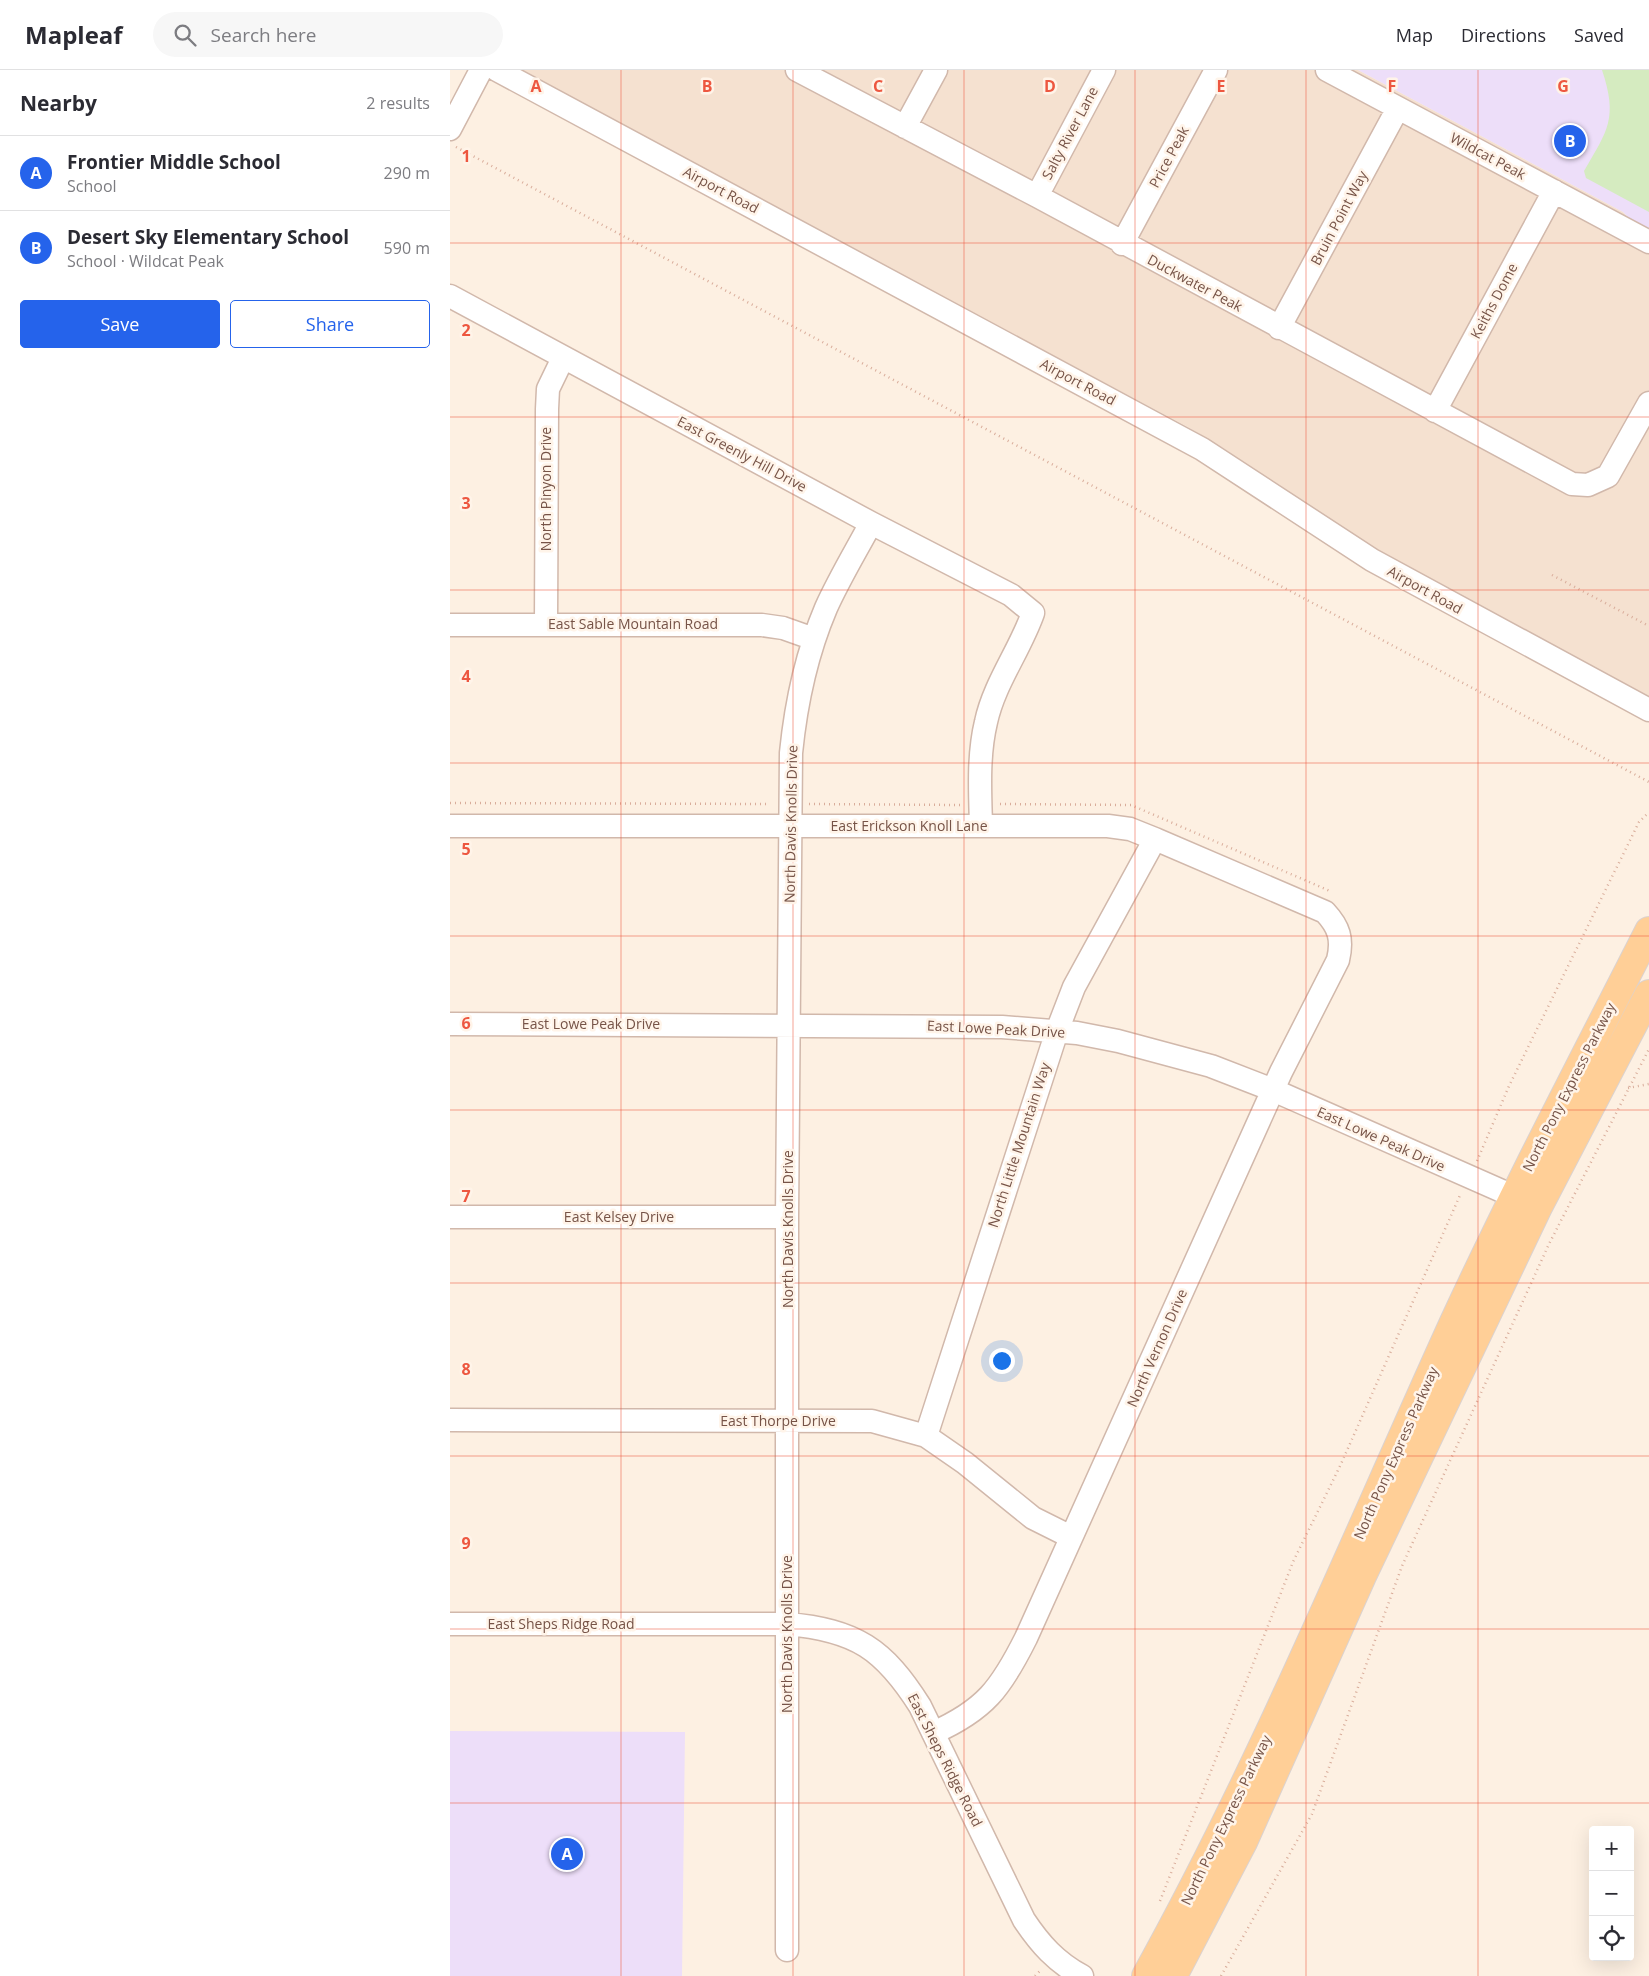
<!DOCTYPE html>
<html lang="en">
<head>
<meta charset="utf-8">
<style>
	:root { --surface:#fff; --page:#f7f7f7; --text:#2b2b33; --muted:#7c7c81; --line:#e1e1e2; --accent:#2563eb }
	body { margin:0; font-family:"Open Sans",sans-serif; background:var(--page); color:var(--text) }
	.controls { position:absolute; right:15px; bottom:15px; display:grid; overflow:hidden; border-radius:5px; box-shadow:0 5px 20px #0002 }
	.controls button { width:45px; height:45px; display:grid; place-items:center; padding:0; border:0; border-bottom:1px solid var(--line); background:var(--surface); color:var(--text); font:25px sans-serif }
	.you { position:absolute; left:551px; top:1290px; width:18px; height:18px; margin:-12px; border:4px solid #fff; border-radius:50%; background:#1a73e8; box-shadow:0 0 0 8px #1a73e833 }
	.badge { display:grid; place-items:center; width:32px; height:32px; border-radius:50%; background:var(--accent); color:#fff; font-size:16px; font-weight:700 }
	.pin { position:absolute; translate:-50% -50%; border:2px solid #fff; box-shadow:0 1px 5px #0006 }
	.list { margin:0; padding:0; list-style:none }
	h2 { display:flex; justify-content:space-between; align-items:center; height:65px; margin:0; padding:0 20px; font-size:21px }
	h2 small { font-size:16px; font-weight:400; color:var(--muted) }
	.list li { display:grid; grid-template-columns:32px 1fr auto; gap:15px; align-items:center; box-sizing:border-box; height:75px; padding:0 20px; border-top:1px solid var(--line) }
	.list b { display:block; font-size:19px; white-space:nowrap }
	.list p { margin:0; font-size:16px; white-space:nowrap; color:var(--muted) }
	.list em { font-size:16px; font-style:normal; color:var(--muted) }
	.actions { display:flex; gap:10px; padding:15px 20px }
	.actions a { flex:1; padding:11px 0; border:1px solid var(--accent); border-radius:5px; text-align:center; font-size:18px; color:var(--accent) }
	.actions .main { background:var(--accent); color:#fff }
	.icon { flex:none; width:28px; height:28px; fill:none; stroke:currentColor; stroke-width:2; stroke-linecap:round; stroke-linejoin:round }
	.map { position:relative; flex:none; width:1199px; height:1906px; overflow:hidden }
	header { display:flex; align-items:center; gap:30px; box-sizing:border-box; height:70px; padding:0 25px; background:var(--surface); border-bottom:1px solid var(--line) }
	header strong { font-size:24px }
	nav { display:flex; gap:28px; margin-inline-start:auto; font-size:18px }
	.search { width:350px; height:45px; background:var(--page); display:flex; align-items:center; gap:12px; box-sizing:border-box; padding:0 18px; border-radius:28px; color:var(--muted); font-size:19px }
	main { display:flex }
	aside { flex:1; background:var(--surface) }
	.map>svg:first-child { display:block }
	.residential { fill:#f5e1d0 }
	.education { fill:#eddef9 }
	.grass { fill:#d5ebc0 }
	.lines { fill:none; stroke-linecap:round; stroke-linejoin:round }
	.minor-casing { stroke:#d1b8ab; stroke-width:25 }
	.major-casing { stroke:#dbd2cf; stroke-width:30 }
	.path { stroke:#d9ad9b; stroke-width:2.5; stroke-dasharray:1 4; stroke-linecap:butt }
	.minor { stroke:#fff; stroke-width:22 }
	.major { stroke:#ffcf97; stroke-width:28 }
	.grid { fill:none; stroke:#ed5740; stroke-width:1; stroke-opacity:0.55 }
	.labels { text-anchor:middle; stroke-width:5; stroke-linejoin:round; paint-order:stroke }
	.street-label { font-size:14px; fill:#765347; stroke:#fff4e9 }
	.grid-label { font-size:16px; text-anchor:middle; font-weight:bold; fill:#ed5740; stroke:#fff4e9; stroke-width:5; stroke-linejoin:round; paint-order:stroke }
</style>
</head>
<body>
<header>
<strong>Mapleaf</strong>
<div class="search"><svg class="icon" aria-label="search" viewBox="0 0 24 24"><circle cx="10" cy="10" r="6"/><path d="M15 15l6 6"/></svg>Search here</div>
<nav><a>Map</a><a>Directions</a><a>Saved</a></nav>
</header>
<main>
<aside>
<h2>Nearby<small>2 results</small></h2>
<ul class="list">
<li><span class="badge">A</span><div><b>Frontier Middle School</b><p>School</p></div><em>290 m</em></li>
<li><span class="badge">B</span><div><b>Desert Sky Elementary School</b><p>School · Wildcat Peak</p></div><em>590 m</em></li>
</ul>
<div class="actions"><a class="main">Save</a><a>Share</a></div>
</aside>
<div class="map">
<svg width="1199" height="1906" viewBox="0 0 1199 1906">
	<rect width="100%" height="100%" fill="#fdf0e2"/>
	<path class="residential" d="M67 0H908L1173 142 1185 154 1199 161V628L907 469 776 380 738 357Z"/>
	<path class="education" d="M908 0H1199V161L1185 154 1173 142Z
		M0 1661 235 1662 232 1906H0Z"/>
	<path class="grass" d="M1152 0H1199V142L1136 108 1134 101C1158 60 1168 48 1152 0Z"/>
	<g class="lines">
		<defs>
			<path id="minor" d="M47 0 752 379 922 490 1199 640
				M347 0 587 126 1122 414 1138 415 1158 406 1199 333
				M877 0 1199 172
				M455 57 486 0
				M0 59 31 0
				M587 126 654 0
				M672 174 766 0
				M0 226 421 453 561 525 583 543C570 580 544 614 536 652 528 685 530 721 531 755
				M829 258 948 38
				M985 341 1104 121
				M96 554 97 339 98 319 113 288
				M0 555H312L333 558 364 569
				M0 756H658L680 759 705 769 875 842C889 857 893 869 888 890L831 1002 576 1568C551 1618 535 1640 483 1663
				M0 954 552 957 627 963 668 971 761 996 823 1020 1079 1133
				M0 1147H337
				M0 1350 422 1351 476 1366 515 1393 583 1448 621 1467
				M476 1366 607 961 624 917 705 769
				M0 1554H337C406 1560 434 1579 470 1636L574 1850C590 1874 606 1892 632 1906
				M337 1880V1147L341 683C346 633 356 585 376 538 389 509 406 481 421 453"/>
			<path id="major" d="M696 1906C813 1695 904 1472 1004 1252 1065 1120 1133 991 1199 861
				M723 1906 793 1772 912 1506 1088 1137 1199 924"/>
		</defs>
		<use href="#minor" class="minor-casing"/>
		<use href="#major" class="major-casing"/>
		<path class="path" d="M6 77 1199 712
			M1102 505 1199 556
			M0 733 319 734
			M359 734 510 735
			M550 734 681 735 880 821
			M1178 1018 1199 1014
			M1027 1091 1059 1016 1189 752 1199 742
			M710 1831 843 1492 891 1394 1011 1123
			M585 1906 591 1900
			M771 1906 862 1744 952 1496 1099 1174 1199 979"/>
		<use href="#minor" class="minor"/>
		<use href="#major" class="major"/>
	</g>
	<path class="grid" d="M171 0V1906M343 0V1906M514 0V1906M685 0V1906M856 0V1906M1028 0V1906M0 173H1199M0 347H1199M0 520H1199M0 693H1199M0 866H1199M0 1040H1199M0 1213H1199M0 1386H1199M0 1559H1199M0 1733H1199"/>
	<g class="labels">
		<g class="street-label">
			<text transform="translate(620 63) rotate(-62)" y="5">Salty River Lane</text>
			<text transform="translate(1038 86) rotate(28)" y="5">Wildcat Peak</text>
			<text transform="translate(719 87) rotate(-62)" y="5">Price Peak</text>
			<text transform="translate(271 120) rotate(28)" y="5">Airport Road</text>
			<text transform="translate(889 148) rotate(-62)" y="5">Bruin Point Way</text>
			<text transform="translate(745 213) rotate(28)" y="5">Duckwater Peak</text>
			<text transform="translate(1044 231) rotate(-62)" y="5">Keiths Dome</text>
			<text transform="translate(628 312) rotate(28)" y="5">Airport Road</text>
			<text transform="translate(292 384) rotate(28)" y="5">East Greenly Hill Drive</text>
			<text transform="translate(96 419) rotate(-90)" y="5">North Pinyon Drive</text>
			<text transform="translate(975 520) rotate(29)" y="5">Airport Road</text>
			<text x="183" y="559">East Sable Mountain Road</text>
			<text transform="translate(341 754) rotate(-89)" y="5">North Davis Knolls Drive</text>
			<text x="459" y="761">East Erickson Knoll Lane</text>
			<text x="141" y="959">East Lowe Peak Drive</text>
			<text transform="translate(546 959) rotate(3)" y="5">East Lowe Peak Drive</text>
			<text transform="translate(1119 1017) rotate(-63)" y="5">North Pony Express Parkway</text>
			<text transform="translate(931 1069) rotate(24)" y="5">East Lowe Peak Drive</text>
			<text transform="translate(569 1075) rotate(-72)" y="5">North Little Mountain Way</text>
			<text x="169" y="1152">East Kelsey Drive</text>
			<text transform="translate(338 1159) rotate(-90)" y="5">North Davis Knolls Drive</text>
			<text transform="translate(707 1278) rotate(-66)" y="5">North Vernon Drive</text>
			<text x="328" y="1356">East Thorpe Drive</text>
			<text transform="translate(946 1383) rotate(-66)" y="5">North Pony Express Parkway</text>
			<text x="111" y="1559">East Sheps Ridge Road</text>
			<text transform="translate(337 1564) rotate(-90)" y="5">North Davis Knolls Drive</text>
			<text transform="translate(495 1690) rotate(63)" y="5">East Sheps Ridge Road</text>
			<text transform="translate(776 1750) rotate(-64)" y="5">North Pony Express Parkway</text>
		</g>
	</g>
	<g class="grid-label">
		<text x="86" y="22">A</text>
		<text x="257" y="22">B</text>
		<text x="428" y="22">C</text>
		<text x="600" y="22">D</text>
		<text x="771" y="22">E</text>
		<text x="942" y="22">F</text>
		<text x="1113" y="22">G</text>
		<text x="16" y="92">1</text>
		<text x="16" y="266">2</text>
		<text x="16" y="439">3</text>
		<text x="16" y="612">4</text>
		<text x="16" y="785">5</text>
		<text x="16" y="959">6</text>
		<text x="16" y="1132">7</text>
		<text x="16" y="1305">8</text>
		<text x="16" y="1479">9</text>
	</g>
</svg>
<div class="controls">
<button>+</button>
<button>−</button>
<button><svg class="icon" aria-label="locate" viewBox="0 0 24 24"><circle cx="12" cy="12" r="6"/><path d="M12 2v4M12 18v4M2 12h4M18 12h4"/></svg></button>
</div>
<div class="you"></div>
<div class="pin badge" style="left:117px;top:1784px">A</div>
<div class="pin badge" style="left:1120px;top:71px">B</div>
</div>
</main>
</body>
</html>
